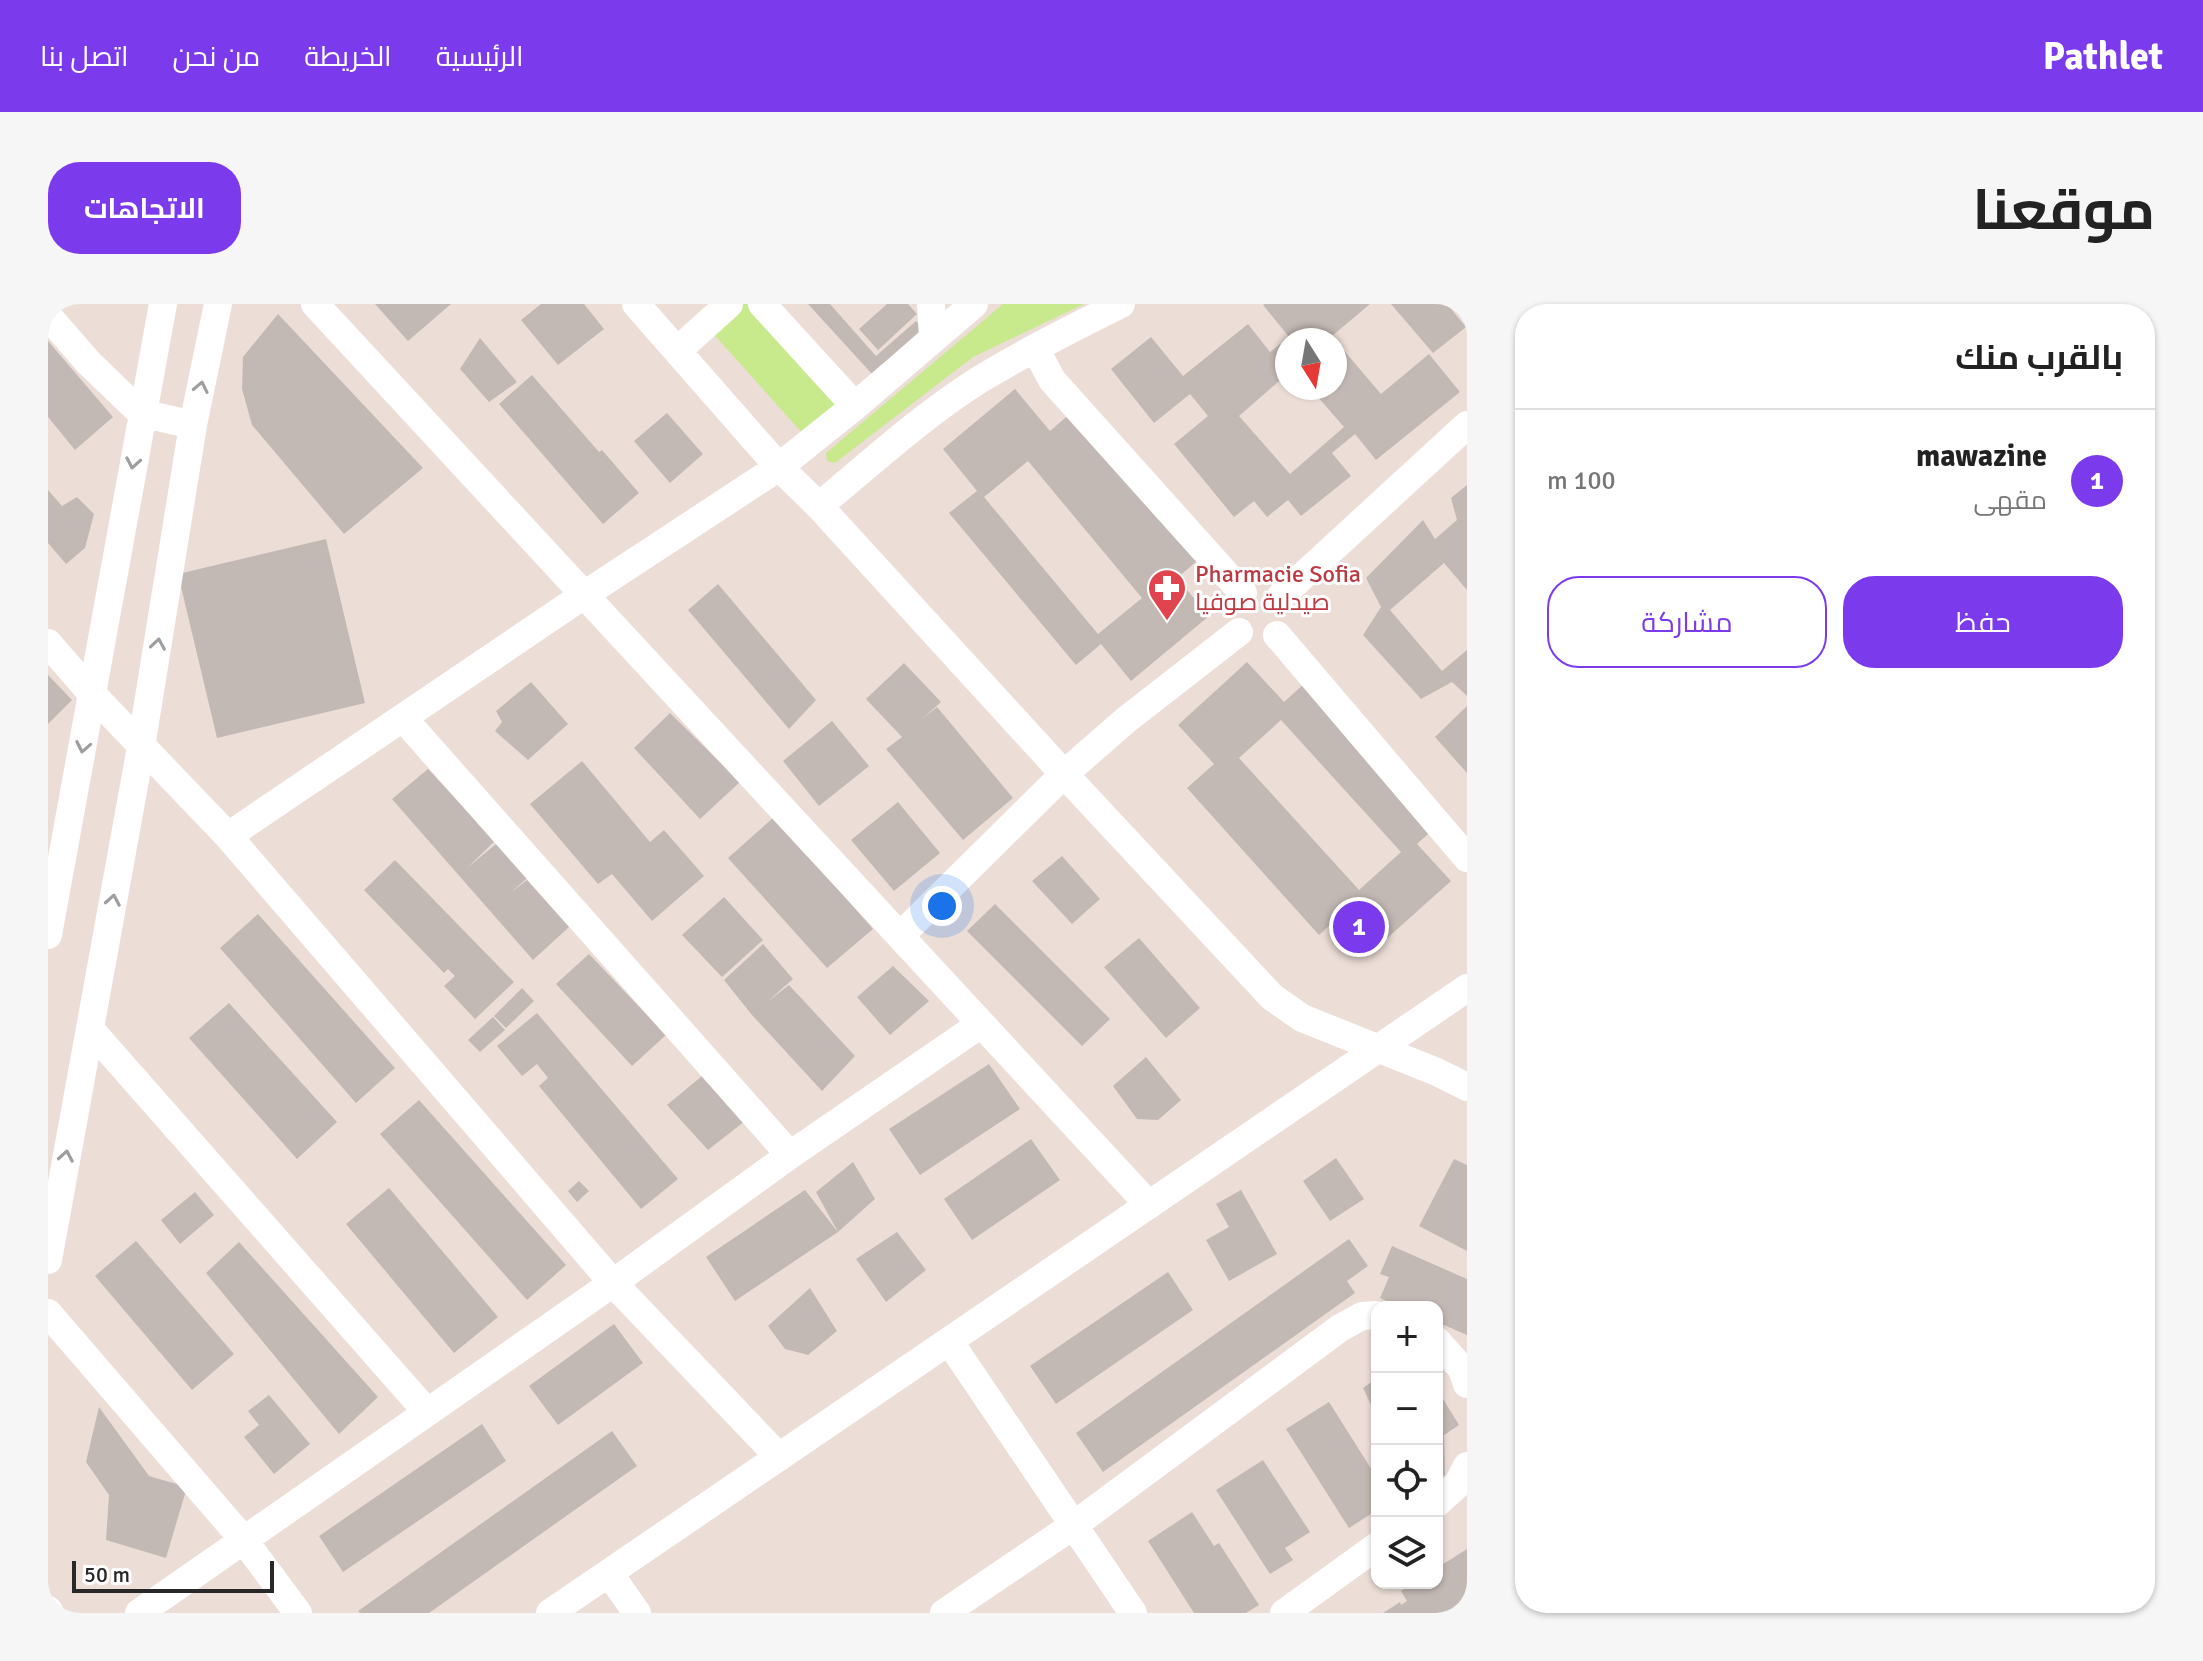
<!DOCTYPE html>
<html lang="ar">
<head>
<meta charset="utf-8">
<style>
	:root { --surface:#fff; --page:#f6f6f6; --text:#222; --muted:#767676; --line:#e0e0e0; --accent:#7c3aed }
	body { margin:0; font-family:Signika,Cairo,sans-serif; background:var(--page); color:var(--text); direction:rtl }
	.controls { position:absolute; right:24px; bottom:24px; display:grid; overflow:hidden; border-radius:16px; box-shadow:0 2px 6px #0004 }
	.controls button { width:72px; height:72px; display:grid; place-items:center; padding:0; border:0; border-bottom:2px solid var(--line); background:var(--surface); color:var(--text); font:40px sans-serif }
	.compass { position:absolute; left:1227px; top:24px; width:72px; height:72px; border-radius:50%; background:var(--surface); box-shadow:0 2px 6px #0004; rotate:169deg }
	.scale { position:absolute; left:24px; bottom:20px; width:202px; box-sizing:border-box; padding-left:8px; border:4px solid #282828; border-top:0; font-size:22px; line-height:28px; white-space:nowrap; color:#282828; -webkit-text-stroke:6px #fff; paint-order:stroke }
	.you { position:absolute; left:894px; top:602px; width:28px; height:28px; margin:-20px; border:6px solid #fff; border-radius:50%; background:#1a73e8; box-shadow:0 0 0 12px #1a73e833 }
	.badge { display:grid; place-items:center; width:52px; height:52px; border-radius:50%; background:var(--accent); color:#fff; font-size:26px; font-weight:700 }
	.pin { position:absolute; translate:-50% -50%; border:4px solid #fff; box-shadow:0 2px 8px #0006 }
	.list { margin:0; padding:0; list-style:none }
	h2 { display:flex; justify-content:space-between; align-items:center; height:104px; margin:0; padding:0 32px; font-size:34px }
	h2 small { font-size:26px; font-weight:400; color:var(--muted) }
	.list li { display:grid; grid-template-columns:52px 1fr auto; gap:24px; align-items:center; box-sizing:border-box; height:144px; padding:0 32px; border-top:2px solid var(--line) }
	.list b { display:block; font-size:30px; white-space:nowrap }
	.list p { margin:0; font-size:26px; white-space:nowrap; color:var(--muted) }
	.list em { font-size:26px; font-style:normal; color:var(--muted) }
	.actions { display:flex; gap:16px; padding:24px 32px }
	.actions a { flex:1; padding:18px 0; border:2px solid var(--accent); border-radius:32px; text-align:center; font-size:28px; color:var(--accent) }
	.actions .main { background:var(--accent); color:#fff }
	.icon { flex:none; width:44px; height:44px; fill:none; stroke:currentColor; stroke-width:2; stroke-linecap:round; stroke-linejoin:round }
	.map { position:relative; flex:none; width:1419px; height:1309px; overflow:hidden; direction:ltr; border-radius:32px }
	header { display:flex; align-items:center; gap:48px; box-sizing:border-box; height:112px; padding:0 40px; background:var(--accent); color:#fff }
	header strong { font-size:38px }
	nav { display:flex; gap:44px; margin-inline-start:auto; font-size:28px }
	.intro { display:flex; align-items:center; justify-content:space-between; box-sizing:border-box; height:192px; padding:0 48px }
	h1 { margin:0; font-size:56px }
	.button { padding:20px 36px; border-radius:32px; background:var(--accent); color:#fff; font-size:28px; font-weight:700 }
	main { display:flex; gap:48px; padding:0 48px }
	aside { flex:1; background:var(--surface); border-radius:32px; box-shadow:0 2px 6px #0004 }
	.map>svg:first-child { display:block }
	.grass { fill:#c8ea8c }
	.building { fill:#c3b9b4; fill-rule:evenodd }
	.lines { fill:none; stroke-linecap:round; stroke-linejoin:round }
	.minor { stroke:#fff; stroke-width:28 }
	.oneway { stroke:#9e9e9e }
	.labels { text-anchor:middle; stroke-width:6; stroke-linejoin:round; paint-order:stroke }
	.health-label { font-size:24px; fill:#be3a42; stroke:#fff; text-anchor:start }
</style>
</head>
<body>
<header>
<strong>Pathlet</strong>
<nav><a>الرئيسية</a><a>الخريطة</a><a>من نحن</a><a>اتصل بنا</a></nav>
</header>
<div class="intro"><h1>موقعنا</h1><a class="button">الاتجاهات</a></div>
<main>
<aside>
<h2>بالقرب منك<small></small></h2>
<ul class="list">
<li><span class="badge">1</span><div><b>mawazine</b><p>مقهى</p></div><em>100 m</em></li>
</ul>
<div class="actions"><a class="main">حفظ</a><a>مشاركة</a></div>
</aside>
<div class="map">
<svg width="1419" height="1309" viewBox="0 0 1419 1309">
	<rect width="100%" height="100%" fill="#ecddd7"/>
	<path class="grass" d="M689 0H700L790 101 756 131 661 25Z
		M955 0H1036L925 53 787 159 779 157 778 149Z"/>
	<path class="building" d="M327 0H403L360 37Z
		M493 0H536L556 25 510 61 473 16Z
		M760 0H782L828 52 868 17 875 24 824 70Z
		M839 0H860L869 10 830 46 811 25Z
		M1217 0H1322L1284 32 1287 36H1239V70L1191 112 1242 170 1296 123 1262 84H1287V36L1333 90 1381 50 1412 88 1328 156 1307 130 1284 149 1303 172 1253 212 1240 196 1219 213 1206 197 1186 213 1126 140 1160 112 1142 90 1106 119 1063 65 1103 33 1135 72 1200 20 1222 48 1241 33 1215 1Z
		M1343 0H1399L1418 23 1385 49Z
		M230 10 375 164 296 230 204 121 194 85 195 53Z
		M432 34 469 78 441 98 412 65Z
		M0 37 65 113 27 146 0 113Z
		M484 71 551 148 554 146 591 189 555 220 451 100Z
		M967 85 1002 127 1024 108 1149 257 1129 274 1161 312 1083 377 1053 340 1028 361 901 209 929 187 895 145ZM980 157 1094 294 1050 330 936 193Z
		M619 109 655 150 622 179 586 137Z
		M1419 181V286L1396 259 1342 306 1394 367 1419 346V392L1404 378 1373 395 1315 331 1333 303 1318 274 1375 216 1387 235 1409 216 1403 194Z
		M0 186 14 202 29 193 46 210 37 244 18 260 0 239Z
		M278 235 317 399 169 434 130 270Z
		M670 280 768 396 741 425 640 306Z
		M1199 358 1236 398 1258 378 1388 523 1369 540 1403 577 1327 645 1295 609 1271 631 1139 484 1166 460 1130 421ZM1233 416 1353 548 1311 586 1191 454Z
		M856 359 893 398 874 415 889 403 965 494 915 536 838 445 854 433 818 395Z
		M0 371 24 396 0 420Z
		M483 378 520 420 480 456 447 427 454 418 448 407Z
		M1419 402V469L1387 433Z
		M622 409 692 478 652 515 586 444Z
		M784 417 821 462 771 502 735 457Z
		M534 457 602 538 616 526 656 572 604 617 564 570 550 580 482 500Z
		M380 465 447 537 419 564 454 535 485 569 462 589 479 576 521 623 485 656 344 495Z
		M850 498 892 549 846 587 803 536Z
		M726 513 825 625 779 664 680 554Z
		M1014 552 1052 595 1024 620 984 577Z
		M347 556 466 678 427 715 396 682 407 672 400 665 396 669 316 586Z
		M676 593 715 636 674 673 634 631Z
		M947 600 1062 715 1034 742 919 627Z
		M210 610 347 764 308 799 172 644Z
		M1091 634 1152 704 1118 734 1056 663Z
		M715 640 745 675 719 698 741 681 807 752 774 787 704 711 676 676Z
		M541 650 618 731 584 762 508 680Z
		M845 662 881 697 842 731 809 693Z
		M474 684 486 697 458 724 446 712Z
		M181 699 289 818 249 855 141 734Z
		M489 709 630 875 593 905 491 782 500 774 489 760 474 772 449 742Z
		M445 713 457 726 432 748 420 736Z
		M1098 753 1133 796 1110 816 1089 815 1065 782Z
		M941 760 972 805 872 871 841 825Z
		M654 772 697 817 660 846 619 801Z
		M371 796 518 961 479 996 332 830Z
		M983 835 1012 876 924 936 896 895Z
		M1288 854 1316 895 1282 917 1255 877Z
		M1406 855 1419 861V947L1371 922Z
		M805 858 827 895 790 928 687 997 658 953 757 886 790 928 768 888Z
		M531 877 541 887 529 898 520 887Z
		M341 884 450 1013 406 1049 298 920Z
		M1193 886 1229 950 1181 977 1158 936 1181 923 1168 900Z
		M147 888 166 911 132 940 113 916Z
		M849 928 878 966 838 998 808 955Z
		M1301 935 1320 962 1299 977 1307 989 1055 1168 1028 1129Z
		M88 937 186 1050 144 1086 47 972Z
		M191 938 330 1093 291 1130 158 969Z
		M1344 942 1419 975V1031L1389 1018V1003H1352L1332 994 1341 973 1332 970Z
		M1120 968 1145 1006 1008 1100 982 1062Z
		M762 984 789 1027 760 1051 737 1045 720 1022Z
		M566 1020 595 1059 510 1121 481 1082Z
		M1329 1074V1113L1315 1084Z
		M1392 1090 1411 1121 1396 1131 1397 1171 1389 1175V1092Z
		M221 1091 262 1140 226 1170 196 1133 211 1121 200 1107Z
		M1281 1098 1329 1174V1206L1301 1224 1238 1125Z
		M51 1103 101 1172 139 1183 118 1254 58 1236 61 1191 38 1158Z
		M434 1120 458 1157 295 1268 271 1232Z
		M564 1127 589 1162 381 1309H312L310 1307Z
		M1215 1156 1262 1228 1237 1244 1245 1256 1222 1270 1168 1186Z
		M1144 1208 1166 1242 1171 1239 1211 1301 1198 1309H1146L1100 1237Z
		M1419 1245V1306L1415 1309H1335L1352 1298 1353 1301 1359 1297 1353 1287 1366 1279H1389V1264Z"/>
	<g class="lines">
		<path class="minor" d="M267 0 1101 901
			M588 0 731 163 771 202 1016 470 1224 693 1254 714 1389 768 1419 783
			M714 0 807 102
			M883 0 885 34
			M0 12 41 59 93 109 145 121
			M987 44 1004 76 1195 289
			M629 47 681 0
			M771 202C823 159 874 112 931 76 977 48 1025 24 1073 0
			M1233 292 1419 121
			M1229 331 1419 554
			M0 339 45 391 180 532 565 979 731 1153
			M355 414 742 851
			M180 532 536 291 731 163 807 102 926 0
			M0 631 115 0
			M852 632 1016 470 1078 416 1191 328
			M42 725 379 1108
			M0 956 93 443 145 121 170 0
			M0 1009 195 1235 250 1309
			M901 1037 1085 1309
			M1389 1037 1414 1065 1419 1080
			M1389 1199 1409 1181 1419 1162
			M561 1269 589 1309
			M0 1306 2 1309
			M91 1309 565 979 742 851 933 720
			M502 1309 1419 684
			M896 1309 1026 1221 1292 1024 1314 1012 1329 1011
			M1236 1309 1329 1242"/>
	</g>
	<defs><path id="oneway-chevron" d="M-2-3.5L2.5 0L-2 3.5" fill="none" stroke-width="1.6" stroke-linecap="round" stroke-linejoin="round" transform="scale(2)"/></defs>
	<g class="oneway">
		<use href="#oneway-chevron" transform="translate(153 83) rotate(-78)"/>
		<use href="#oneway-chevron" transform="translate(85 159) rotate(100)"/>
		<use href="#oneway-chevron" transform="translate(110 340) rotate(-81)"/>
		<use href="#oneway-chevron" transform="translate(35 443) rotate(101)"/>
		<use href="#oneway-chevron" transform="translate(65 596) rotate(-80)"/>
		<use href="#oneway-chevron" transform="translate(18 852) rotate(-80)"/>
	</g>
	<defs>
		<symbol id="pharmacy-pin" viewBox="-11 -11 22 30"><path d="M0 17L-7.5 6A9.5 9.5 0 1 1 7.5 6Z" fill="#e0444e" stroke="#fff"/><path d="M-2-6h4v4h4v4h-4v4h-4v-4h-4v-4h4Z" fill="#fff"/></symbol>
	</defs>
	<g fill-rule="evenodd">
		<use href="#pharmacy-pin" x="1097" y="262" width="44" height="60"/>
	</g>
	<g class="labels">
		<g class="health-label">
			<text x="1147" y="278">Pharmacie Sofia<tspan x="1147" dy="28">صيدلية صوفيا</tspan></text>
		</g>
	</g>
</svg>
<div class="controls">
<button>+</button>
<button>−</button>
<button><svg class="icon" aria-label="locate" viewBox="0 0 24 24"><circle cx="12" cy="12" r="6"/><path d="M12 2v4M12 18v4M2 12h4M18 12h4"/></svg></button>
<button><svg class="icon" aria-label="layers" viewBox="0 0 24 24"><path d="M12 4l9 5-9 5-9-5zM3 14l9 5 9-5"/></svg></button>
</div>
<svg class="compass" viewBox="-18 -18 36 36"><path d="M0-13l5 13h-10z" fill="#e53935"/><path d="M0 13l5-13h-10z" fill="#767676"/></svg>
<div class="scale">50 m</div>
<div class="you"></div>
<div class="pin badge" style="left:1311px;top:623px">1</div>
</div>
</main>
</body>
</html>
